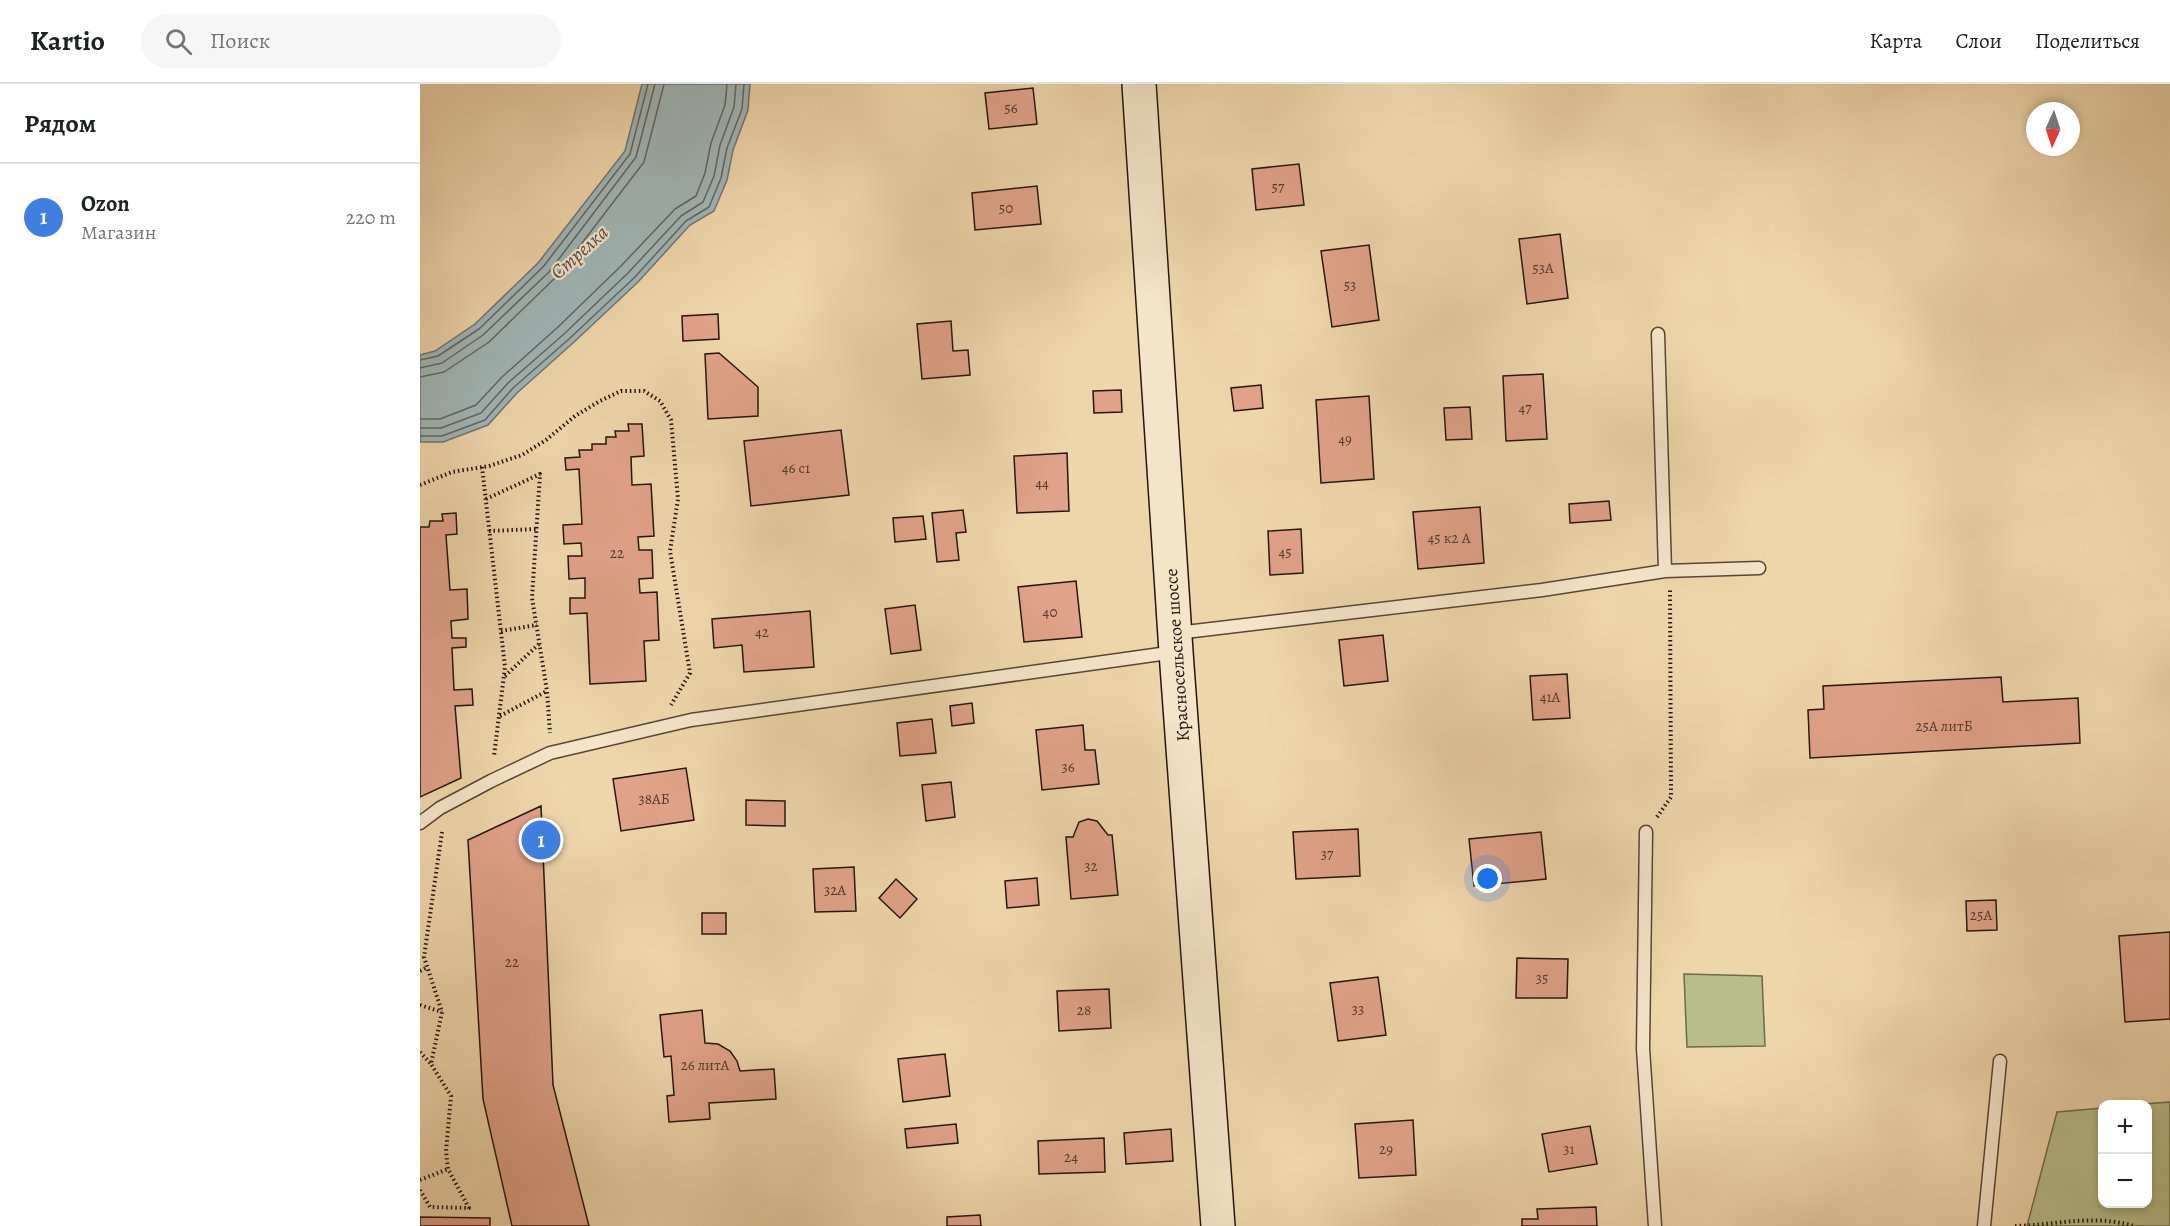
<!DOCTYPE html>
<html lang="ru">
<head>
<meta charset="utf-8">
<style>
	:root { --surface:#fff; --page:#f6f6f6; --text:#202124; --muted:#757577; --line:#e0e0e0; --accent:#8f2418 }
	body { margin:0; font-family:Alegreya,serif; background:var(--page); color:var(--text) }
	.controls { position:absolute; right:18px; bottom:18px; display:grid; overflow:hidden; border-radius:12px; box-shadow:0 3px 9px #0003 }
	.controls button { width:54px; height:54px; display:grid; place-items:center; padding:0; border:0; border-bottom:2px solid var(--line); background:var(--surface); color:var(--text); font:30px sans-serif }
	.compass { position:absolute; left:1606px; top:18px; width:54px; height:54px; border-radius:50%; background:var(--surface); box-shadow:0 3px 9px #0003; rotate:183deg }
	.you { position:absolute; left:1068px; top:795px; width:21px; height:21px; margin:-15px; border:4px solid #fff; border-radius:50%; background:#1a73e8; box-shadow:0 0 0 9px #1a73e833 }
	.badge { display:grid; place-items:center; width:39px; height:39px; border-radius:50%; background:var(--accent); color:#fff; font-size:20px; font-weight:700 }
	.pin { position:absolute; translate:-50% -50%; border:3px solid #fff; box-shadow:0 2px 6px #0006 }
	.list { margin:0; padding:0; list-style:none }
	h2 { display:flex; justify-content:space-between; align-items:center; height:78px; margin:0; padding:0 24px; font-size:26px }
	h2 small { font-size:20px; font-weight:400; color:var(--muted) }
	.list li { display:grid; grid-template-columns:39px 1fr auto; gap:18px; align-items:center; box-sizing:border-box; height:108px; padding:0 24px; border-top:2px solid var(--line) }
	.list b { display:block; font-size:22px; white-space:nowrap }
	.list p { margin:0; font-size:20px; white-space:nowrap; color:var(--muted) }
	.list em { font-size:20px; font-style:normal; color:var(--muted) }
	.icon { flex:none; width:33px; height:33px; fill:none; stroke:currentColor; stroke-width:2; stroke-linecap:round; stroke-linejoin:round }
	.map { position:relative; flex:none; width:1750px; height:1142px; overflow:hidden }
	header { display:flex; align-items:center; gap:36px; box-sizing:border-box; height:84px; padding:0 30px; background:var(--surface); border-bottom:2px solid var(--line) }
	header strong { font-size:28px }
	nav { display:flex; gap:33px; margin-inline-start:auto; font-size:21px }
	.search { width:420px; height:54px; background:var(--page); display:flex; align-items:center; gap:15px; box-sizing:border-box; padding:0 21px; border-radius:33px; color:var(--muted); font-size:22px }
	main { display:flex }
	aside { flex:1; background:var(--surface) }
	.map>svg:first-child { display:block }
	.green { fill:#b7be8a; stroke:#6e6a4c; stroke-width:1.5 }
	.water { fill:#a0b6b6; stroke:#6f7673; stroke-width:1.5 }
	.lines { fill:none; stroke-linecap:round; stroke-linejoin:round }
	.shore { stroke:#636662; stroke-width:1.5 }
	.building { fill:#e0a289; stroke:#26160f; stroke-width:1.5 }
	.lane-casing { stroke:#584636; stroke-width:15 }
	.secondary-casing { stroke:#26160f; stroke-width:36 }
	.path { stroke:#26160f; stroke-width:4; stroke-dasharray:1.5 3; stroke-linecap:butt }
	.lane { stroke:#f4e4c8; stroke-width:12 }
	.secondary { stroke:#f4e4c8; stroke-width:33 }
	.labels { text-anchor:middle; stroke-width:4.5; stroke-linejoin:round; paint-order:stroke }
	.number-label { font-size:15px; fill:#54392e }
	.street-label { font-size:18px; fill:#26160f; stroke:#f4e4c8 }
	.water-label { font-size:20px; font-style:italic; fill:#514e49; stroke:#f4e4c8 }
</style>
</head>
<body>
<header>
<strong>Kartio</strong>
<div class="search"><svg class="icon" aria-label="search" viewBox="0 0 24 24"><circle cx="10" cy="10" r="6"/><path d="M15 15l6 6"/></svg>Поиск</div>
<nav><a>Карта</a><a>Слои</a><a>Поделиться</a></nav>
</header>
<main>
<aside>
<h2>Рядом<small></small></h2>
<ul class="list">
<li><span class="badge" style="background:#3f7fe0">1</span><div><b>Ozon</b><p>Магазин</p></div><em>220 m</em></li>
</ul>
</aside>
<div class="map">
<svg width="1750" height="1142" viewBox="0 0 1750 1142">
	<rect width="100%" height="100%" fill="#eed6ab"/>
	<filter id="stains"><feTurbulence type="fractalNoise" baseFrequency=".00333" numOctaves="4"/><feColorMatrix values="0 0 0 0 .2 0 0 0 0 .09 0 0 0 0 .02 0 0 0 .5 -.17"/></filter>
	<radialGradient id="worn" r=".72"><stop offset=".6" stop-color="#630" stop-opacity="0"/><stop offset="1" stop-color="#630" stop-opacity=".3"/></radialGradient>
	<path class="green" d="M1264 890 1342 892 1345 962 1267 963Z
		M1750 1018V1142H1607L1637 1028 1682 1024V1120H1728V1020H1722Z"/>
	<path class="water" d="M222 0H330L328 26 313 66 307 96 294 127 270 141 218 198 153 259 97 309 68 341 23 358H0V271L15 267 55 240 118 179 205 67Z"/>
	<g class="lines">
		<path class="shore" d="M0 276 18 272 59 245 123 183 210 70 228 0
			M0 284 22 279 63 251 129 188 216 73 235 0
			M0 293 24 288 69 258 136 193 224 78 244 0
			M0 335H20L56 321 82 293 138 243 201 182 255 125 276 112 285 89 291 59 305 21 307 0
			M0 344H21L61 329 88 299 144 250 208 189 261 132 283 118 294 92 300 61 314 23 316 0
			M0 352H22L65 336 93 304 149 255 214 194 266 137 289 123 301 94 307 64 322 25 324 0"/>
	</g>
	<path class="building" d="M613 4 617 40 569 45 565 9Z
		M879 80 884 121 836 126 832 85Z
		M617 102 621 140 555 146 552 109Z
		M1140 150 1148 214 1107 220 1099 155Z
		M949 161 959 236 912 243 901 167Z
		M298 230 299 255 263 257 262 232Z
		M531 237 533 267 548 266 550 291 502 295 497 240Z
		M299 269 338 303V332L288 335 285 270Z
		M1123 290 1127 355 1086 357 1083 292Z
		M841 301 843 324 814 327 811 304Z
		M701 306 702 328 674 329 673 307Z
		M949 312 954 395 901 399 896 316Z
		M1050 323 1052 355 1026 356 1024 324Z
		M208 340H222L224 372 211 373 212 401 231 400 234 452 218 453 219 466H232L233 494 219 495 220 509 237 508 239 556 224 557 226 597 170 600 167 529 150 530V514H165V494L149 495 148 472H162L161 459 144 460 143 441 162 440 159 385 146 386 145 374 160 373 159 366H172V360H186V353H196L195 347H209Z
		M421 346 429 411 331 422 324 357Z
		M647 369 649 427 597 429 594 372Z
		M1189 417 1191 436 1150 439 1149 420Z
		M1060 423 1064 479 998 485 993 428Z
		M543 426 546 448 536 449 539 476 517 478 512 429Z
		M36 429 37 450 26 451 30 506 47 505 48 535 31 537 32 554H46V563L32 564 34 606 52 605 53 621 35 622 41 694 0 713V443H9L10 437H23L22 430Z
		M503 432 506 455 475 458 473 434Z
		M881 445 883 489 850 491 848 447Z
		M656 497 662 553 604 558 598 503Z
		M495 521 501 566 471 570 465 525Z
		M390 527 394 583 324 588 322 561 294 564 292 535Z
		M963 551 968 597 924 602 919 556Z
		M1147 590 1150 634 1113 636 1110 592Z
		M1581 593 1583 618 1658 614 1660 659 1390 674 1388 626 1404 625 1403 602Z
		M552 619 554 639 532 642 530 622Z
		M512 635 516 669 480 672 477 639Z
		M663 641 665 666H675L679 700 622 706 616 646Z
		M266 684 274 736 201 747 193 695Z
		M531 698 535 733 506 737 502 701Z
		M326 716 365 717V742L326 741Z
		M121 722 133 1001 169 1142H92L63 1015 48 756Z
		M668 735 677 737 688 751H692L698 811 651 815 646 753H653L659 738Z
		M938 745 940 792 876 795 873 748Z
		M1121 748 1126 795 1054 802 1049 755Z
		M434 783 436 827 395 828 393 785Z
		M617 794 619 821 587 824 585 797Z
		M476 795 497 815 480 834 459 814Z
		M1576 816 1577 846 1547 847 1546 817Z
		M282 829H306V850H282Z
		M1750 848V935L1705 938 1699 852Z
		M1097 874 1148 875 1147 914H1096Z
		M958 893 966 951 918 957 910 899Z
		M689 905 691 944 639 947 637 907Z
		M282 926 285 959 298 960 310 967 317 977 320 987 354 985 356 1015 289 1019 290 1035 249 1038 247 1012 254 1011 251 972 244 973 240 931Z
		M525 970 530 1012 483 1018 478 975Z
		M993 1036 996 1091 939 1094 935 1040Z
		M536 1040 538 1059 487 1064 485 1045Z
		M1170 1042 1177 1080 1129 1088 1122 1050Z
		M751 1045 753 1077 706 1080 704 1049Z
		M684 1054 685 1088 619 1090 618 1057Z
		M1176 1123 1177 1142H1102V1135H1118L1117 1125Z
		M560 1131 561 1142H527V1133Z
		M0 1133 70 1134V1142H0Z
		M0 1133 70 1134V1142H0Z"/>
	<g class="lines">
		<defs>
			<path id="lane" d="M1238 250 1245 487
				M757 549 1122 506 1245 487 1339 484
				M0 739 20 724 71 697 130 669 271 636 755 568
				M1226 748 1223 965 1235 1142
				M1564 1142 1580 977"/>
			<path id="secondary" d="M719 0 756 568 798 1142"/>
		</defs>
		<use href="#lane" class="lane-casing"/>
		<use href="#secondary" class="secondary-casing"/>
		<path class="path" d="M62 383 85 583 74 672
			M0 401 32 388 69 382 102 371 126 356 155 332 180 317 201 307H224L240 317 251 336 258 415 250 467 270 589 251 621
			M66 415 120 390 112 514 127 607 130 649
			M69 447 117 445
			M81 547 117 541
			M85 592 119 560
			M80 632 127 607
			M1237 733 1251 713 1250 505
			M0 887 6 884
			M0 921 22 928
			M0 968 11 980
			M0 1096 28 1085
			M0 1106 10 1123 49 1124 28 1085 26 1067 31 1012 11 980 22 928 4 873 22 748
			M1595 1142C1636 1141 1673 1130 1714 1142"/>
		<use href="#lane" class="lane"/>
		<use href="#secondary" class="secondary"/>
	</g>
	<g class="labels">
		<g class="number-label">
			<text x="591" y="29">56</text>
			<text x="858" y="108">57</text>
			<text x="586" y="129">50</text>
			<text x="1123" y="189">53А</text>
			<text x="930" y="206">53</text>
			<text x="1105" y="329">47</text>
			<text x="925" y="360">49</text>
			<text x="376" y="389">46 с1</text>
			<text x="622" y="404">44</text>
			<text x="1029" y="459">45 к2 А</text>
			<text x="865" y="473">45</text>
			<text x="197" y="474">22</text>
			<text x="630" y="533">40</text>
			<text x="342" y="553">42</text>
			<text x="1130" y="618">41А</text>
			<text x="1524" y="647">25А литБ</text>
			<text x="648" y="688">36</text>
			<text x="234" y="720">38АБ</text>
			<text x="907" y="775">37</text>
			<text x="671" y="787">32</text>
			<text x="415" y="811">32А</text>
			<text x="1561" y="836">25А</text>
			<text x="92" y="883">22</text>
			<text x="1122" y="899">35</text>
			<text x="938" y="930">33</text>
			<text x="664" y="931">28</text>
			<text x="285" y="986">26 литА</text>
			<text x="966" y="1070">29</text>
			<text x="1149" y="1070">31</text>
			<text x="651" y="1078">24</text>
		</g>
		<g class="street-label">
			<text transform="translate(757 571) rotate(-94)" y="6">Красносельское шоссе</text>
		</g>
		<g class="water-label">
			<text transform="translate(159 168) rotate(-42)" y="7">Стрелка</text>
		</g>
	</g>
	<rect width="100%" height="100%" filter="url(#stains)"/>
	<rect width="100%" height="100%" fill="url(#worn)"/>
</svg>
<div class="controls">
<button>+</button>
<button>−</button>
</div>
<svg class="compass" viewBox="-18 -18 36 36"><path d="M0-13l5 13h-10z" fill="#e53935"/><path d="M0 13l5-13h-10z" fill="#757577"/></svg>
<div class="you"></div>
<div class="pin badge" style="left:121px;top:756px;background:#3f7fe0">1</div>
</div>
</main>
</body>
</html>
